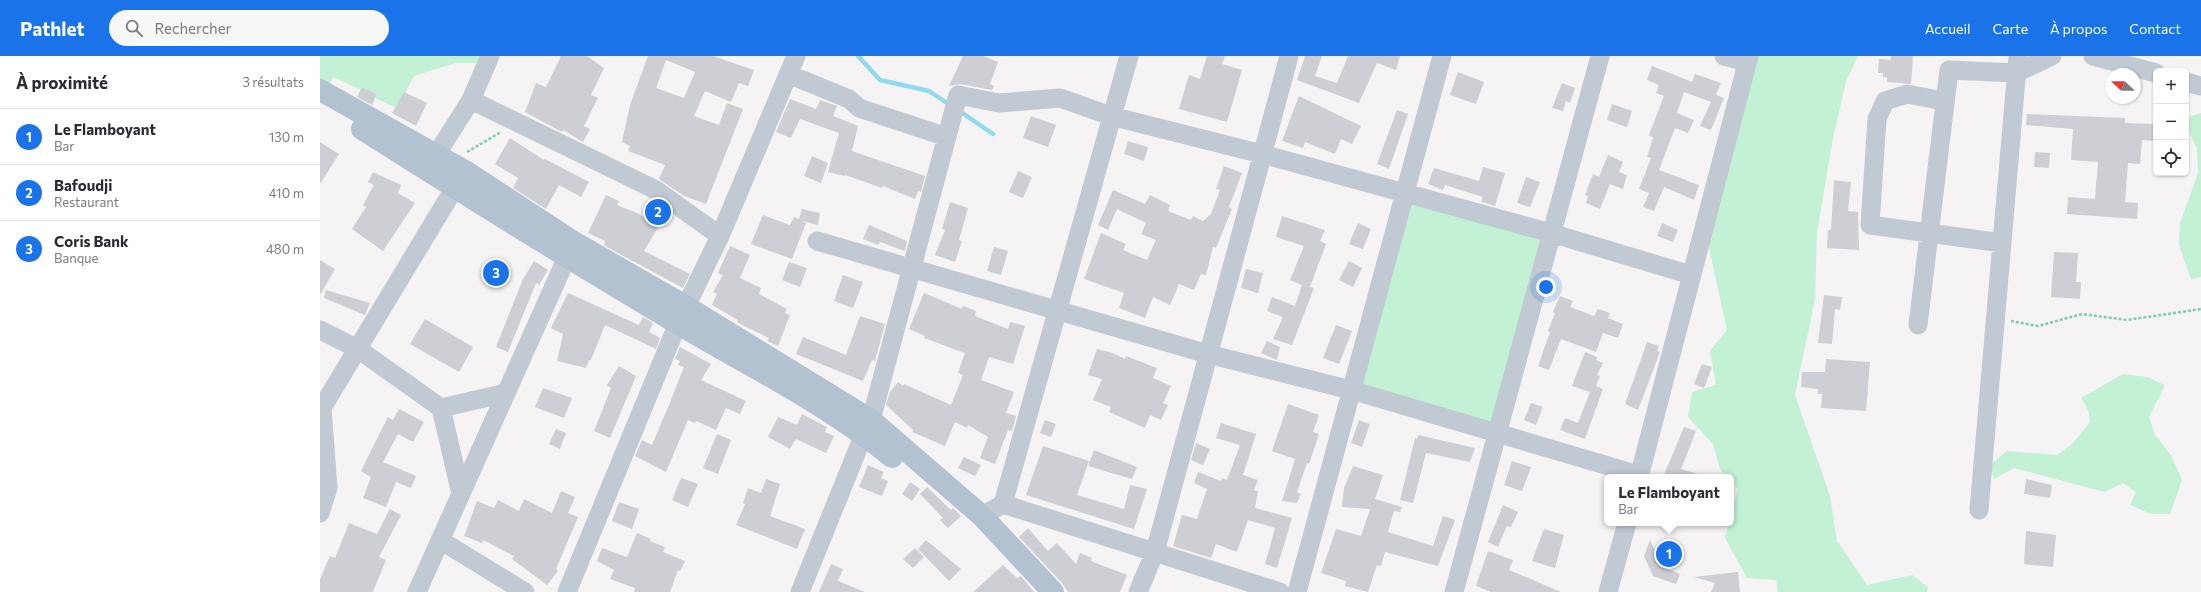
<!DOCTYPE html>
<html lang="fr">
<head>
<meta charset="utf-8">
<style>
	:root { --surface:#fff; --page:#f7f7f7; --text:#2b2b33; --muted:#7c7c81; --line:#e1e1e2; --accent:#1a73e8 }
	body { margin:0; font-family:Commissioner,sans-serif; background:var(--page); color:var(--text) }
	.controls { position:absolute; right:12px; top:12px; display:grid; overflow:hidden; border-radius:6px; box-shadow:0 1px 3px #0004 }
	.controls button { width:36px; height:36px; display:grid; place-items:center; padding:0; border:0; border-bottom:1px solid var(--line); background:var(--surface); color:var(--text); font:20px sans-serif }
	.compass { position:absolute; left:1785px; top:12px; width:36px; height:36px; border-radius:50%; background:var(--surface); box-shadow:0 1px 3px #0004; rotate:292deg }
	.you { position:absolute; left:1226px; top:231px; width:14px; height:14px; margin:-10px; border:3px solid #fff; border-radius:50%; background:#1a73e8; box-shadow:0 0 0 6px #1a73e833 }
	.badge { display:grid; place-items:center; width:26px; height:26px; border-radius:50%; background:var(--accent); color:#fff; font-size:13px; font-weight:700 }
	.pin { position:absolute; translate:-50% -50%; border:2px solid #fff; box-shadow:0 1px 4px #0006 }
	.popup { position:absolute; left:1284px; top:418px; width:130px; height:52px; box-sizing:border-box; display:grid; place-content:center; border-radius:6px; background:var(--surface); filter:drop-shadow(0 1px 3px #0005); font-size:13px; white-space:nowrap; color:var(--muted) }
	.popup b { font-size:15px; color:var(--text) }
	.popup::after { content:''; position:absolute; left:50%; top:100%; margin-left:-8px; border:8px solid transparent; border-top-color:var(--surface) }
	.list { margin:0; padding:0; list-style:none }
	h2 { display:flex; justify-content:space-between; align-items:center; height:52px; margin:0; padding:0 16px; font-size:17px }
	h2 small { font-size:13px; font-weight:400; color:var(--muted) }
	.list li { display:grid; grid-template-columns:26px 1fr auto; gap:12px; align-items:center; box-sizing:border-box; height:56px; padding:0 16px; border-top:1px solid var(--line) }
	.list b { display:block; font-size:15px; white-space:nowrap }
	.list p { margin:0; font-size:13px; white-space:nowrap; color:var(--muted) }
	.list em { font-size:13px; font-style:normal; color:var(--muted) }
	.icon { flex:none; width:22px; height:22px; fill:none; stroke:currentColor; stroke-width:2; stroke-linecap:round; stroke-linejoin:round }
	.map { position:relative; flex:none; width:1881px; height:536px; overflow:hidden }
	header { display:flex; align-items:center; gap:24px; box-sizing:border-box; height:56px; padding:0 20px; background:var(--accent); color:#fff }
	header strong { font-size:19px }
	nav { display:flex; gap:22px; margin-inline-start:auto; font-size:14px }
	.search { width:280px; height:36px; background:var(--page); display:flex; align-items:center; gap:10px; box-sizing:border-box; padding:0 14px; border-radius:22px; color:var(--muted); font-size:15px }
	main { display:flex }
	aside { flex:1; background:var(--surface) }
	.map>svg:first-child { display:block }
	.green { fill:#c3f1d5 }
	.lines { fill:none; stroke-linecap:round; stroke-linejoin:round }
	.stream { stroke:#90daee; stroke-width:4.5 }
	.building { fill:#cdcfd5; fill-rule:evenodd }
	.path { stroke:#7ad0a6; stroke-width:2.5; stroke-dasharray:3 2; stroke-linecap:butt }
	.minor { stroke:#c1cad2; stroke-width:19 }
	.major { stroke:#b3c2d1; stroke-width:22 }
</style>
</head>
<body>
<header>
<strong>Pathlet</strong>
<div class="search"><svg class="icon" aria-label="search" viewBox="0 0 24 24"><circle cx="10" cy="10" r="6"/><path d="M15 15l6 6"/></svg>Rechercher</div>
<nav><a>Accueil</a><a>Carte</a><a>À propos</a><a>Contact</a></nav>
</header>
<main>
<aside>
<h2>À proximité<small>3 résultats</small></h2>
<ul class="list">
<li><span class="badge">1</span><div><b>Le Flamboyant</b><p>Bar</p></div><em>130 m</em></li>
<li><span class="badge">2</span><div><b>Bafoudji</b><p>Restaurant</p></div><em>410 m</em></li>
<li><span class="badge">3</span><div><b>Coris Bank</b><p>Banque</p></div><em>480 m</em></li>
</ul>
</aside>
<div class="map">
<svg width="1881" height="536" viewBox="0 0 1881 536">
	<rect width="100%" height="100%" fill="#f5f3f3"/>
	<path class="green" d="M0 0H170L166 7H135L94 20 78 50 75 51 55 42 57 38 42 31 41 34 13 21 9 30 0 36Z
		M1429 0H1538L1526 25 1513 82 1497 176 1495 243 1475 339 1510 440 1517 485 1547 529 1592 519 1608 531 1607 536H1458L1456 524 1427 522 1405 482 1409 467H1411V458L1418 433 1411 425V421H1407L1400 413 1393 388 1368 361 1372 336 1396 329 1390 295 1407 274 1384 169Z
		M1881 57V221L1871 223 1859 189 1860 167 1878 117 1877 93 1866 69V62Z
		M1085 137 1231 177 1177 376 1031 334Z
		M1803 318 1827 321 1845 329 1829 361 1835 379 1851 399 1862 424 1850 458H1831L1810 449 1816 436 1803 427 1785 436 1694 412 1674 423 1670 409 1687 395 1737 399 1752 388 1770 366 1768 354 1761 342Z"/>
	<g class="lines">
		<path class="stream" d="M538 0 560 24 609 35 630 49
			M638 54 673 78"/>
	</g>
	<path class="building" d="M241 0H267L284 12 271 39 278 42 264 70 270 73 263 86 243 74 242 76 205 56 216 27 226 31Z
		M328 0H393L434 14 428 30 419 27 411 46 385 35 374 60 399 69 407 47 423 53 386 148 364 140 339 123 345 109 308 95 310 90 302 86 310 49ZM346 4 375 16 364 42 336 32Z
		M643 0H663L678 6 670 28 674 30 672 34 640 28 629 30Z
		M887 0H905L902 8 922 14 907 66 859 53 869 19 880 23Z
		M985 0H1002L995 20 1017 27 1028 0H1080L1076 14 1057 7 1039 47 977 24Z
		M1571 0H1593L1591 28 1567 26V21H1563V17H1558L1559 3 1571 4Z
		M1332 10 1372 26 1375 18 1401 27 1396 39 1404 42 1391 74 1380 70 1391 46 1364 36 1357 57 1374 64 1368 77 1355 72 1339 114 1379 129 1374 144 1344 131 1334 155 1323 151 1329 137 1319 133 1331 102 1327 101 1333 82 1329 79 1344 40 1336 37 1339 29 1327 24Z
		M1138 16 1164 26 1156 48 1130 39Z
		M1242 27 1255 32 1250 47 1246 45 1243 55 1232 52Z
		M42 31 57 38 52 49 37 41Z
		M84 36 107 47 96 70 72 57Z
		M979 40 1041 70 1032 88 1021 83 1015 98 985 86 983 92 962 85Z
		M470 43 496 53 500 44 517 50 513 60 538 70 532 95 605 120 601 136 598 135 595 143 563 130 562 132 525 119V120L508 116 519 77 480 63 471 82 456 76Z
		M1292 48 1312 55 1307 71 1287 64Z
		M1077 54 1088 58 1069 113 1057 108Z
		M1707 58 1805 62V67L1836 68V85L1822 84 1820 108 1808 107 1805 146 1818 147 1817 163 1747 158 1748 141 1775 143 1778 106 1751 104 1753 73 1706 69Z
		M711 60 736 69 728 91 703 82Z
		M190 82 224 104 225 103 269 126 261 141 239 129 226 153 193 132 198 122 175 108Z
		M808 85 828 91 824 105 804 98Z
		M0 86 19 98 0 128Z
		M1715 96 1730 97 1729 112 1714 111Z
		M1288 99 1303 106 1299 116 1307 119 1303 133 1290 128 1280 153 1266 147 1268 140 1265 139 1273 118 1279 121Z
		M492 100 508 107 501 127 484 120Z
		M904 110 922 117 909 151 912 153 896 192 893 191 886 219 881 218 874 234 859 228 850 249 833 241 825 262 799 252 804 237 764 223 781 177 806 188 803 194 827 204 836 184 821 178 826 167 797 153 788 174 778 169 793 134 825 148 830 139 850 149 848 155 871 164 873 160 883 165 891 158 900 134 896 133Z
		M1163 111 1185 117 1175 150 1161 146 1163 141 1125 129 1123 134 1108 128 1114 112 1159 125Z
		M698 115 712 121 703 142 689 136Z
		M53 116 81 129 78 137 95 147 63 195 32 173 46 151 43 149 54 129 48 126Z
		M1206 121 1220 126 1210 151 1197 147Z
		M1514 124 1531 126 1528 155 1538 156 1539 194 1507 192 1508 174H1511Z
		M286 139 299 145 297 149 317 157 339 170 324 195 370 218 363 232 296 196 284 189 285 185 268 177Z
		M630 146 648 152 639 184 642 185 635 206 615 199 625 174 622 173Z
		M482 153 500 157 498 169 482 165 486 167 472 203 431 188 443 159 470 169 474 161 479 163Z
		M962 160 1005 174 1000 185 1006 188 990 231 994 232 972 289 953 283 963 261 947 255 952 241 975 250 982 229 970 224 984 190 956 181Z
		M1038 167 1051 173 1043 193 1029 188Z
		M1342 167 1358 174 1353 186 1337 180Z
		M549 169 587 185 585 195 560 186 558 189 543 183Z
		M410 190 430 199 420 222 441 232 439 238 467 253 465 257 470 259 458 290 447 285 449 282 426 271 417 266 418 264 392 249 397 238 393 236 403 219 398 217Z
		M674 191 688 195 681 219 667 215Z
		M1734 196 1758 197 1756 226H1761L1760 243 1731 241Z
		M0 204 15 213 0 239Z
		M214 205 228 214 219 229 216 227 188 296 176 291 203 223Z
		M1029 205 1042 212 1033 231 1019 224Z
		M469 206 487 212 480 231 462 224Z
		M926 213 943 217 938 237 921 232Z
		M523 219 543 226 533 252 514 245Z
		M6 234 50 247 45 259 4 242Z
		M248 237 319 269 323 261 333 267 329 276 340 282 336 293 285 269 271 304H269L266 312 237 305 243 278 231 272Z
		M604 237 642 253 643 250 656 255 655 260 688 273 690 266 705 270 693 308 669 301 661 324 694 336 686 357 696 360 692 375 688 374 675 408 660 402 668 381 648 369 647 372 635 366 625 390 592 376 593 374 566 349 570 336 578 326 583 330 584 328 631 349 643 319 638 317 645 297 604 282 605 280 589 273Z
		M1504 239 1522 241 1520 254 1515 253 1512 288 1498 287Z
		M1240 240 1253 245 1250 251 1274 260 1278 253 1290 257 1288 262 1303 268 1298 282 1283 277 1276 296 1241 283 1229 314 1218 310 1230 276 1228 275 1235 257 1233 256Z
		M540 260 565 268 555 305 552 304 543 325 476 298 483 281 526 299Z
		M105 263 153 291 139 316 90 288Z
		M1016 269 1032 275 1019 308 1003 302Z
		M947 285 960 291 957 304 941 297Z
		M1327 286 1339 290 1337 295 1340 296 1318 354 1305 348Z
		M360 291 391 308 381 324 426 345 420 358 406 352 396 374 376 365 375 367 368 364 346 416 315 400 322 384 332 389 349 349 364 311 358 309 360 305 355 303Z
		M777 293 793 297 805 303 806 300 837 312 833 322 851 330 843 347 848 349 841 364 830 359 825 372 789 356 791 351 773 344 782 323 768 319Z
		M1265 296 1277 301 1276 304 1283 307 1277 319 1280 320 1276 330 1283 333 1265 383 1240 374 1245 362 1258 367 1270 336 1252 330Z
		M1506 303 1550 306 1546 355 1501 352 1502 338H1498V333L1481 331 1482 316H1505Z
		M1382 308 1392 311 1384 332 1374 328Z
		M299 310 316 320 290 382 274 375 291 332 287 329Z
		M223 332 252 342 244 362 215 351Z
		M1211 347 1223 351 1216 369 1204 364Z
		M968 348 999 359 993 376 999 378 989 408 987 407 977 436 981 438 977 447 962 445 975 403 952 395Z
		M79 353 104 366 93 386 78 378 63 406 96 420 91 432 76 426 66 451 43 442 51 421 41 415 68 361 73 364Z
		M482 358 507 371 505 376 514 380 506 397 476 383 470 393 448 381 458 361 477 369Z
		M725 364 736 368 731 381 720 377Z
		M1039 364 1050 368 1042 391 1031 387Z
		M901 367 936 378 923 419 938 424 934 434 938 435 935 452 972 462 957 512 945 508 955 472 928 464 917 496 896 488 891 502 853 490 862 459 877 463 887 433 874 427 878 416 901 425 902 422 907 424 920 389 896 382Z
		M1364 371 1376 375 1361 413 1378 418 1377 421H1343Z
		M236 373 246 377 240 393 229 388Z
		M397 378 411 384 398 418 383 412Z
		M1098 379 1155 392 1150 406 1106 397 1093 447 1080 444 1095 382 1097 383Z
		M876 387 890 393 883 409 871 404Z
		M723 390 769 405 757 439 804 453 810 429 827 433 814 473 706 439Z
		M774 394 817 411 812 423 768 410Z
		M644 401 661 409 655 420 638 412Z
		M1192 405 1211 411 1202 435 1184 429Z
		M548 409 564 416 561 422 568 425 562 440 539 431Z
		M1033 410 1063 419 1055 443 1082 451 1080 456 1074 455 1068 476 1113 490 1123 460 1135 464 1118 510 1065 496 1061 510 1057 509 1048 536 1025 530 1026 525 1001 517 1016 473 1041 480 1050 453 1022 451 1024 432Z
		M361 422 378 428 368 451 352 444Z
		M446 423 460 428 450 460 485 473 477 493 416 469 425 448 423 447 428 432 441 437Z
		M1706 423 1732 429 1730 442 1704 438Z
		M590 426 600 433 592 445 582 438Z
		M607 431 631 454 633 452 641 460 628 472 620 464 623 462 600 438Z
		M241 435 255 441 248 457 258 461 236 513 238 515 227 529 192 503 194 500 163 484 162 487 144 480 157 445 174 452 178 444 199 455 204 443 232 457Z
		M299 446 319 453 312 473 292 465Z
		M1183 449 1198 456 1191 471 1187 470 1178 491 1168 486Z
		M70 453 81 459 59 501 66 504 53 536H0V523L10 500 15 502 29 467 57 478Z
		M708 472 728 495 737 487 756 508 760 497 772 502 771 505 807 519 800 536H748L742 527 699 481Z
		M1224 473 1244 479 1235 512 1212 505Z
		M1706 475 1736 479 1733 511 1704 508Z
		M317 477 331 483 330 485 345 491 343 496 365 505 360 515 358 514 350 536H314L315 532 290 523 294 514 277 505 282 492 307 501Z
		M606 484 641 513 629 525 598 493Z
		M1330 484 1342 511 1360 518 1356 528 1333 520 1324 500Z
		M595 492 604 501 593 512 583 503Z
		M1168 495 1193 504 1189 514 1241 536H1171L1156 530Z
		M511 508 523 513 518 525 545 536H499Z
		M683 509 697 522 701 520 714 536H653Z
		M1418 516 1420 536H1391L1395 527 1374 521Z"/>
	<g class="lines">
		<path class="path" d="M147 96 181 76
			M1691 265 1718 270 1762 258 1807 264 1881 253"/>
		<path class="minor" d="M1404 0 1427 6
			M1773 0 1836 17
			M468 18 529 43 539 52 627 81
			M1866 26 1881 30
			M151 44 336 134 400 180
			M1624 45 1587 38 1565 45 1557 63 1550 169 1682 187
			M116 99 151 44 170 0
			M497 185 888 298 1031 334 1319 419
			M1598 269 1629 14 1696 17 1732 0
			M0 274 38 293 121 352 141 438
			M121 352 186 337
			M0 355 143 118
			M551 364 638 39 679 47 740 42 791 60 942 98 1231 177 1371 219
			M1319 421 1429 0
			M683 448 960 536
			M1659 454 1698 0
			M0 457 8 432 2 352
			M662 460 683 448 809 0
			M120 484 205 536
			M97 536 247 201
			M247 536 358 267 400 180 476 0
			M480 536 544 378
			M818 536 835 496 969 0
			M977 536 1122 0
			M1134 536 1280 0
			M1288 536 1307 467"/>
		<path class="major" d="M0 34 145 115 252 185 367 251 551 364 662 460 733 536
			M42 73C146 139 251 204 357 267 429 310 506 347 572 401"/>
	</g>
</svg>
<div class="controls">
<button>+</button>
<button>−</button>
<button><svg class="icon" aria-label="locate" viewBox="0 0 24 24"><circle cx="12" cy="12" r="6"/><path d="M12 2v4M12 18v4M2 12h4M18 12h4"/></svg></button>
</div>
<svg class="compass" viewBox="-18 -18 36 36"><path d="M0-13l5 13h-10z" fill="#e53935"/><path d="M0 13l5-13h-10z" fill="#7c7c81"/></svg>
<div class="you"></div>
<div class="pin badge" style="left:1349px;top:498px">1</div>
<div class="popup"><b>Le Flamboyant</b>Bar</div>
<div class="pin badge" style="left:338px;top:156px">2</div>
<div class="pin badge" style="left:176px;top:217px">3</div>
</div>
</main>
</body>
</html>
